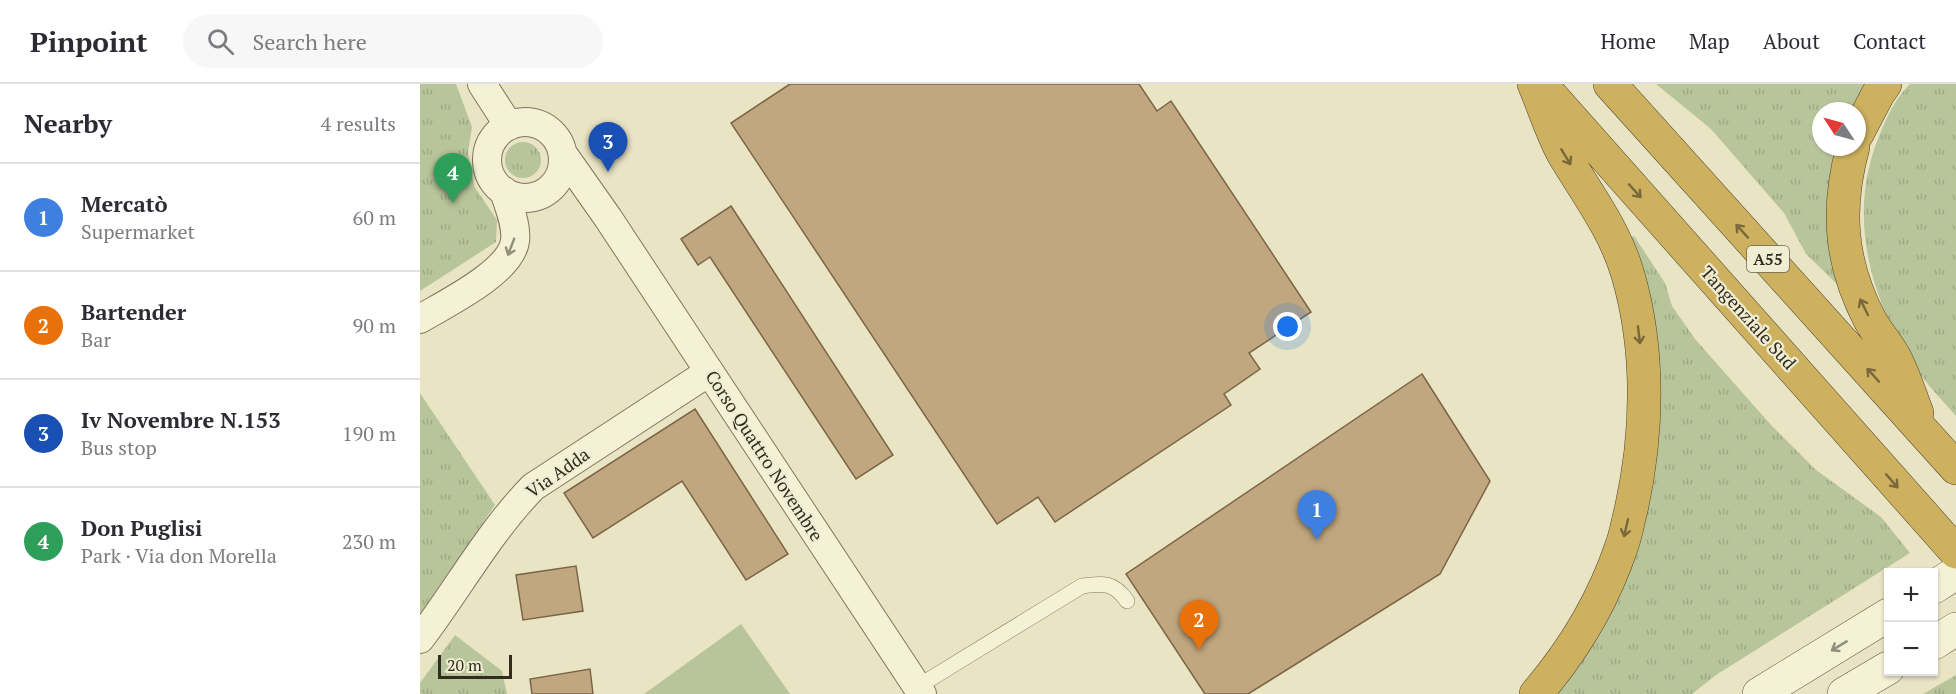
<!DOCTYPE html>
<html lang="en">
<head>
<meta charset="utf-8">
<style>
	:root { --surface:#fff; --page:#f7f7f7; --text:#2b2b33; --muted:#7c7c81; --line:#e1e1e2; --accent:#db2777 }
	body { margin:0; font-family:"PT Serif",serif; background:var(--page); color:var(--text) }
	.controls { position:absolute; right:18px; bottom:18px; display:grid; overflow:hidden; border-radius:0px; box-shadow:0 2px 4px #0004 }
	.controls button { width:54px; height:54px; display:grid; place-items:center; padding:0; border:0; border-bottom:2px solid var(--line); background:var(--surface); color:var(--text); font:30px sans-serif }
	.compass { position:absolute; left:1392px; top:18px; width:54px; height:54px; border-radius:50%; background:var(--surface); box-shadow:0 2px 4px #0004; rotate:306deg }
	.scale { position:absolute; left:18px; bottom:15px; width:74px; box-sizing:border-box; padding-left:6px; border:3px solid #322c1f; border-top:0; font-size:16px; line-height:21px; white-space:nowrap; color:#322c1f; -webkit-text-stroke:4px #f0edd3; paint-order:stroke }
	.you { position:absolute; left:868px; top:243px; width:21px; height:21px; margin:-15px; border:4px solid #fff; border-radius:50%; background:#1a73e8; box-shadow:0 0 0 9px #1a73e833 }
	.badge { display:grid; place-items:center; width:39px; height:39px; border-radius:50%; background:var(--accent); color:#fff; font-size:20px; font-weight:700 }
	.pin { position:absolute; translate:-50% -50px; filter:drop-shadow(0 2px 3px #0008) }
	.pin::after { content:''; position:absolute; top:32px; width:21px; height:18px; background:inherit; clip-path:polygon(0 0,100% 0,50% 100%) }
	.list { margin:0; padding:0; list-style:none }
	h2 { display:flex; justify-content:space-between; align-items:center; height:78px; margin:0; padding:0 24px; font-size:26px }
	h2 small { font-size:20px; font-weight:400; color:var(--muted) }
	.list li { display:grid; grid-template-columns:39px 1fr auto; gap:18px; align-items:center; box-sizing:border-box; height:108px; padding:0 24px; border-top:2px solid var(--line) }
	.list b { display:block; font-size:22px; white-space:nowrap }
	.list p { margin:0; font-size:20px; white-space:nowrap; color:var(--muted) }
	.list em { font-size:20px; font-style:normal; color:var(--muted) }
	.icon { flex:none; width:33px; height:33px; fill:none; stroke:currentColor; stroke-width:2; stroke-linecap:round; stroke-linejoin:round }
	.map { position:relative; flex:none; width:1536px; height:610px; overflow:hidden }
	header { display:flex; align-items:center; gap:36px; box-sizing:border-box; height:84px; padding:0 30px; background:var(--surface); border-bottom:2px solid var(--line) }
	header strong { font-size:28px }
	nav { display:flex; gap:33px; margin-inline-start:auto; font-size:21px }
	.search { width:420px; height:54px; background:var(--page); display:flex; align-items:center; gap:15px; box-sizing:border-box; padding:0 21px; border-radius:33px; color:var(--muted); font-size:22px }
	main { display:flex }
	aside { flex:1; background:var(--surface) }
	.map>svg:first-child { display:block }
	.grass { fill:url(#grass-tufts) }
	.pitch { fill:#b8c59a }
	.building { fill:#c1a77f; stroke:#7c6546; stroke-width:1.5 }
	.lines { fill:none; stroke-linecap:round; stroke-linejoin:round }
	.service-casing { stroke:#80765d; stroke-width:16 }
	.minor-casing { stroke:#80765d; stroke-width:30 }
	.secondary-casing { stroke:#625740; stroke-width:34 }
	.motorway-casing { stroke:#4f4431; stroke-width:34 }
	.service { stroke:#f4f1d6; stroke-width:15 }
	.minor { stroke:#f4f1d6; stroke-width:28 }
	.secondary { stroke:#f4f1d6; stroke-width:33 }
	.motorway { stroke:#cdb15f; stroke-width:33 }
	.oneway { stroke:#78683c }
	.oneway2 { stroke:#938e7a }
	.labels { text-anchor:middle; stroke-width:4.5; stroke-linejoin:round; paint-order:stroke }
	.shield { fill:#f0edd3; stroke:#6b6655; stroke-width:1.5 }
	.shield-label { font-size:16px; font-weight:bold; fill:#322c1f }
	.street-label { font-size:18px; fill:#322c1f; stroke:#f0edd3 }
</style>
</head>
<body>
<header>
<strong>Pinpoint</strong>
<div class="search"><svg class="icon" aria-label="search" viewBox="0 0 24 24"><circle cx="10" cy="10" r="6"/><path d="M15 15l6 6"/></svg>Search here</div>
<nav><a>Home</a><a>Map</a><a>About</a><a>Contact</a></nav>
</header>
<main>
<aside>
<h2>Nearby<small>4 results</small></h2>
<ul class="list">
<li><span class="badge" style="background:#3f7fe0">1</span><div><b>Mercatò</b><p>Supermarket</p></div><em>60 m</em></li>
<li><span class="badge" style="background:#e8710a">2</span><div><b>Bartender</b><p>Bar</p></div><em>90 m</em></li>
<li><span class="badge" style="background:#1a4fb4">3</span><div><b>Iv Novembre N.153</b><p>Bus stop</p></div><em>190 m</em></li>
<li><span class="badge" style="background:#2e9e5b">4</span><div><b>Don Puglisi</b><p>Park · Via don Morella</p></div><em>230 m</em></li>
</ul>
</aside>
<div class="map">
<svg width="1536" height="610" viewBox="0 0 1536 610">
	<defs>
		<pattern id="grass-tufts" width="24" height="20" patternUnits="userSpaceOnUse" patternTransform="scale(1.5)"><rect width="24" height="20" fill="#b8c59a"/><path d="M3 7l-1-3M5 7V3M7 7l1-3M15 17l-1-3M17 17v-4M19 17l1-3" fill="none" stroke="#9fa984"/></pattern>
	</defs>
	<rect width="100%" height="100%" fill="#e8e4c4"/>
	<path class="grass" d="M0 0H36L52 43 48 68 54 102 77 136 76 158 0 207Z
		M1236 0H1451L1435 27H1401V63H1421L1417 200 1386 170 1364 129 1291 45Z
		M1490 0H1536V332C1524 318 1511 305 1500 290 1453 223 1427 139 1456 60 1464 39 1474 15 1490 0Z
		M85 76a18 18 0 1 1 36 0a18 18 0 1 1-36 0Z
		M1214 152 1245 199 1252 222 1275 255 1351 341 1396 386 1461 433 1490 469 1296 591 1272 610H1131L1209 478 1207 155Z
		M0 309 75 421 0 531Z
		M35 551 82 587 87 610H0V599Z
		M1536 591V610H1503Z"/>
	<path class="pitch" d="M321 540 370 610H224Z"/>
	<path class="building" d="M370 0H719L737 27 751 17 891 228 829 269 840 285 804 310 811 321 635 438 618 413 577 440 311 39Z
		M311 122 473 371 436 395 290 173 278 181 261 155Z
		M1002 290 1070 397 1020 490 828 610H785L706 490Z
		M275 325 368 470 326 496 262 397 173 454 144 409Z
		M156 482 163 527 103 536 96 491Z
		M170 585 173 610H112L110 595Z"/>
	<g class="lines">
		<defs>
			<path id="service" d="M497 603 662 502C683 499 694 498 707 517"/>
			<path id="minor" d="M62 0 89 42
				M67 76a38 38 0 1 1 76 0a38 38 0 1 1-76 0Z
				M143 70 188 134 502 610
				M0 235C25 220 91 188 95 157 97 141 89 123 84 107
				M0 555C38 505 69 448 113 403L289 288"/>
			<path id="secondary" d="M1514 503 1536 489
				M1514 559 1536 545
				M1339 610 1468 531
				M1424 610 1468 584"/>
			<path id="motorway" d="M1114 0C1124 23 1132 50 1144 71 1168 111 1195 146 1208 191 1230 267 1228 350 1211 426 1208 437 1206 450 1202 461 1184 515 1153 567 1116 610
				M1190 0 1536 384
				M1126 6 1536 468
				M1437 50 1458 10 1465 0
				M1433 63C1416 125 1420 179 1450 236 1457 249 1468 261 1475 274 1484 291 1490 311 1497 329"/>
		</defs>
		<use href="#service" class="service-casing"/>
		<use href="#minor" class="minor-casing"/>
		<use href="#secondary" class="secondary-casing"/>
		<use href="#motorway" class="motorway-casing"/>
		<use href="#service" class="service"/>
		<use href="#minor" class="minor"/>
		<use href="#secondary" class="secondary"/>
		<use href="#motorway" class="motorway"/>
	</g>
	<defs><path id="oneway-shaft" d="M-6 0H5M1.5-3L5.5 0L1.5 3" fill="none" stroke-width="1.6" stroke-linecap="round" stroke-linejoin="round" transform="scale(1.5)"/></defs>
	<g class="oneway">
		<use href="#oneway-shaft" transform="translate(1146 73) rotate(59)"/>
		<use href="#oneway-shaft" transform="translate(1215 107) rotate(48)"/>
		<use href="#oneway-shaft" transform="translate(1322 147) rotate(-132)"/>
		<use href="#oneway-shaft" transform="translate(1444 223) rotate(-116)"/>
		<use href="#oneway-shaft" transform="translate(1219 251) rotate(83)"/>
		<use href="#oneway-shaft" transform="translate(1453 291) rotate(-132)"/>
		<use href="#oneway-shaft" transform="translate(1472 397) rotate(49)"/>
		<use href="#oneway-shaft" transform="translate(1206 444) rotate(103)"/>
	</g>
	<g class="oneway2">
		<use href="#oneway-shaft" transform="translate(91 163) rotate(111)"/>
		<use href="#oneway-shaft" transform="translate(1419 562) rotate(149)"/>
	</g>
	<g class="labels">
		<rect class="shield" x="1327" y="162" width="42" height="26" rx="4.5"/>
		<g class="shield-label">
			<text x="1348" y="181">A55</text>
		</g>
		<g class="street-label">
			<text transform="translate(1328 234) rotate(48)" y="6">Tangenziale Sud</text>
			<text transform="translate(344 372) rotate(57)" y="6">Corso Quattro Novembre</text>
			<text transform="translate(138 389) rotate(-35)" y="6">Via Adda</text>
		</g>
	</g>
</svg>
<div class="controls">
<button>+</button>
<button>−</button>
</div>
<svg class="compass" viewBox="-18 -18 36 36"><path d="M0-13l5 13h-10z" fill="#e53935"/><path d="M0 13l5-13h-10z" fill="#7c7c81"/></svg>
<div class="scale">20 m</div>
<div class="you"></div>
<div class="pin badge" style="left:897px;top:456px;background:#3f7fe0">1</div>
<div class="pin badge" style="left:779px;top:566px;background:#e8710a">2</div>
<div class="pin badge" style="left:188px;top:88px;background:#1a4fb4">3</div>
<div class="pin badge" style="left:33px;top:119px;background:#2e9e5b">4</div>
</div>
</main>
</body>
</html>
